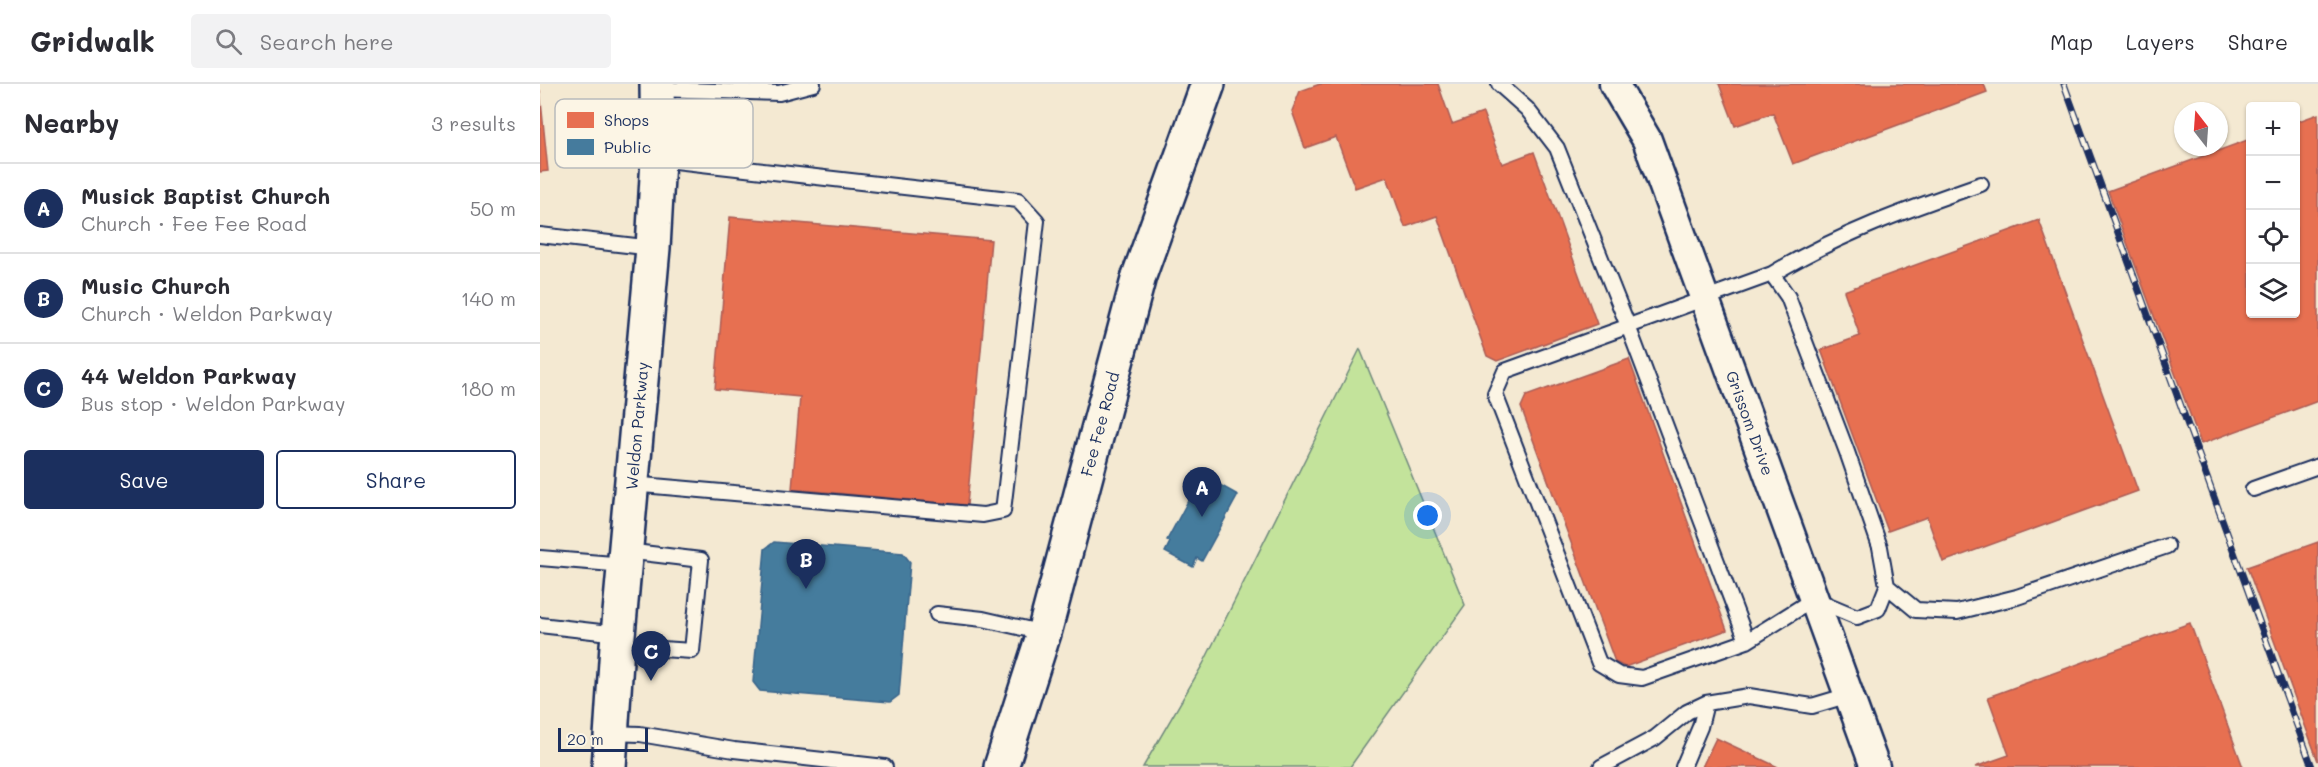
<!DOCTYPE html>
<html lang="en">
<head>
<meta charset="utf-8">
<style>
	:root { --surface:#fff; --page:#f2f2f3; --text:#2b2b33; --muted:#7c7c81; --line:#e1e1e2; --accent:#1b2f5e }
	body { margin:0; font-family:Mali,sans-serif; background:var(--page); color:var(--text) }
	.controls { position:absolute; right:18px; top:18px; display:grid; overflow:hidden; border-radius:6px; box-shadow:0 2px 4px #0004 }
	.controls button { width:54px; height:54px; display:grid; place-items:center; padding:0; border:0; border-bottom:2px solid var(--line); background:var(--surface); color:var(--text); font:30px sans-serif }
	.compass { position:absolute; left:1634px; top:18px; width:54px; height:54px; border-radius:50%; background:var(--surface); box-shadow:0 2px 4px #0004; rotate:343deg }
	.scale { position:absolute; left:18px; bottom:15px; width:90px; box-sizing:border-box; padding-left:6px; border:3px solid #1b2f5e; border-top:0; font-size:16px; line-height:21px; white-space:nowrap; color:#1b2f5e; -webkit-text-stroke:4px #fcf5e5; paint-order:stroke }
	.you { position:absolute; left:888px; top:432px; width:21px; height:21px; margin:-15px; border:4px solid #fff; border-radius:50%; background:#1a73e8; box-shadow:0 0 0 9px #1a73e833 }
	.badge { display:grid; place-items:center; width:39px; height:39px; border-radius:50%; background:var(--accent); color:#fff; font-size:20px; font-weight:700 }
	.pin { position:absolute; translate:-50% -50px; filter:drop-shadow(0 2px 3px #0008) }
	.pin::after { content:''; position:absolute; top:32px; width:21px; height:18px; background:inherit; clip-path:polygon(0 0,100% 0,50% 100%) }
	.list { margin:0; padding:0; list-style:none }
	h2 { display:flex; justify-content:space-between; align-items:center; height:78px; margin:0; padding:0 24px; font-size:26px }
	h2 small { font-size:20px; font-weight:400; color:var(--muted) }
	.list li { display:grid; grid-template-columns:39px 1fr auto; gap:18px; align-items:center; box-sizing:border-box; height:90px; padding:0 24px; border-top:2px solid var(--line) }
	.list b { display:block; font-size:22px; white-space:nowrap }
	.list p { margin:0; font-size:20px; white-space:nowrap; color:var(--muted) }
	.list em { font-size:20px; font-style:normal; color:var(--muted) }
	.actions { display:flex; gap:12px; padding:18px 24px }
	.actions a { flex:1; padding:14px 0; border:2px solid var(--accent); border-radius:6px; text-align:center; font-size:21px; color:var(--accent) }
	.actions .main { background:var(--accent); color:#fff }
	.icon { flex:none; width:33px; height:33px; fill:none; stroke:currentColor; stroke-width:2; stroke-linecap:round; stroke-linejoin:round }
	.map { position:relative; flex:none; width:1778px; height:683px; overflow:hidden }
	header { display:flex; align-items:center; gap:36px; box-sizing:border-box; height:84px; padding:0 30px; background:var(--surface); border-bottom:2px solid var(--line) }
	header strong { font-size:28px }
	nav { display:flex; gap:33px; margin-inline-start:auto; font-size:21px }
	.search { width:420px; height:54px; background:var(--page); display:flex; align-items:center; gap:15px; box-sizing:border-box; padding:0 21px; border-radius:6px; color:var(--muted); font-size:22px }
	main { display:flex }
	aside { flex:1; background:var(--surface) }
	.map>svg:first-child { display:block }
	.green { fill:#c3e39b; stroke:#6f897c; stroke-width:1.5 }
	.shops { fill:#e76f51; stroke:#aa5c55; stroke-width:1.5 }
	.public { fill:#457b9d; stroke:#38648a; stroke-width:1.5 }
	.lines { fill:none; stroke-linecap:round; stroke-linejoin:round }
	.lane-casing { stroke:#1b2f5e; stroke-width:18 }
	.street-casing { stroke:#1b2f5e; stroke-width:33 }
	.secondary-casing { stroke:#1b2f5e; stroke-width:38 }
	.lane { stroke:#fcf5e5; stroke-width:14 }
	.street { stroke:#fcf5e5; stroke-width:28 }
	.secondary { stroke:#fcf5e5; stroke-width:33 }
	.rail-casing { stroke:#1b2f5e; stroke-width:7 }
	.rail { stroke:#fcf5e5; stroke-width:4.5; stroke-dasharray:14; stroke-linecap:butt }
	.labels { text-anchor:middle; stroke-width:6; stroke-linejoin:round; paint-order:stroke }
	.street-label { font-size:16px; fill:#1b2f5e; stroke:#fcf5e5 }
	.key { fill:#fcf5e5; stroke:#b8babc; stroke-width:1.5 }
	.key-label { font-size:16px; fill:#1b2f5e }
</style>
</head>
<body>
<header>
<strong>Gridwalk</strong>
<div class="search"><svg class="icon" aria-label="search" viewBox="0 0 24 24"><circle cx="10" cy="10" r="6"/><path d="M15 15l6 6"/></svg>Search here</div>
<nav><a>Map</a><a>Layers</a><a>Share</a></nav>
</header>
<main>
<aside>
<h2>Nearby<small>3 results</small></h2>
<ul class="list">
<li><span class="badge">A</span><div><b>Musick Baptist Church</b><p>Church · Fee Fee Road</p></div><em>50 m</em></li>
<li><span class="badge">B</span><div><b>Music Church</b><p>Church · Weldon Parkway</p></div><em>140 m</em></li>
<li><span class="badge">C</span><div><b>44 Weldon Parkway</b><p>Bus stop · Weldon Parkway</p></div><em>180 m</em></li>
</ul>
<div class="actions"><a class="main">Save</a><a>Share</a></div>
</aside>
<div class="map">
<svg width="1778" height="683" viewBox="0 0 1778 683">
	<rect width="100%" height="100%" fill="#f4e9d2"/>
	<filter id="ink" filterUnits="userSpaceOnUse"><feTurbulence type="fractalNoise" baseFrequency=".0167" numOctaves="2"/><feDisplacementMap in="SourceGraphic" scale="12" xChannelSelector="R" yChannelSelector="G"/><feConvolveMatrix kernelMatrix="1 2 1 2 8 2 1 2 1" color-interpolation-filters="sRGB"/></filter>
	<g filter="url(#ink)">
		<path class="green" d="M820 265 925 521 810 683H603L663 580Z"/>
		<path class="shops" d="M780 0H898L912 40 943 29 962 80 994 68 1057 240 957 277 947 272 897 132 865 143 847 93 815 104 796 53 765 64 752 27 760 7Z
			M1179 0H1444L1447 8 1253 80 1233 29 1195 42Z
			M0 7 8 87 0 88Z
			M1778 30V317L1661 360 1568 107 1710 55V230H1756V38Z
			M190 133 451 156 427 421 252 405 260 313 175 305Z
			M1499 136 1598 407 1403 478 1387 433 1348 447 1281 266 1320 252 1304 207Z
			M1089 275 1187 546 1085 583 1075 578 981 323 986 312Z
			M1778 458V677L1707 483Z
			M1650 539 1703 683H1435L1469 671 1448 613Z
			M1176 654 1238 683H1162Z"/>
		<path class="public" d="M662 391 698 411 662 477 657 474 653 483 625 468 630 458 627 456Z
			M234 458 363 469 370 478 359 611 350 618 220 607 213 598 225 465Z"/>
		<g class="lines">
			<defs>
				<path id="lane" d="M959 0 987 25 1017 64 1088 242 1207 557
					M117 5 239 9 273 0
					M0 151 113 164
					M1232 190 1248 213 1307 368 1340 463 1347 502 1338 525 1317 533 1274 515 1207 557 1102 594 1079 591 1059 579 955 310 965 287Z
					M1232 190C1301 149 1366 126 1441 100
					M91 400 443 431 463 427 497 137 478 116 118 75
					M1713 405 1778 382
					M0 474 85 481
					M1347 502 1376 526 1417 528 1477 513 1627 462
					M397 530 443 535 504 549
					M0 541 78 550
					M77 562 152 567 161 476 86 467
					M70 649 100 650 194 666 345 683
					M1061 683 1115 654 1147 628 1166 619 1209 612 1272 622 1309 611
					M1143 683 1160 643 1166 619"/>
				<path id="street" d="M1074 0 1107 56 1335 683"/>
				<path id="secondary" d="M69 683 77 562 113 164 118 75 117 0
					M461 683 504 549 599 192 668 0"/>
			</defs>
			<use href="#lane" class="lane-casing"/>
			<use href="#street" class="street-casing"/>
			<use href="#secondary" class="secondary-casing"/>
			<use href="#lane" class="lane"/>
			<use href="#street" class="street"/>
			<use href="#secondary" class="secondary"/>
			<defs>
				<path id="rail" d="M1524 0 1772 683"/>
			</defs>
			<use href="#rail" class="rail-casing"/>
			<use href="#rail" class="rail"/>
		</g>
	</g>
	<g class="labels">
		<g class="street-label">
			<text transform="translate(1210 339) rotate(70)" y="6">Grissom Drive</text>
			<text transform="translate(560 340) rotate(-75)" y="6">Fee Fee Road</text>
			<text transform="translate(97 342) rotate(-85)" y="6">Weldon Parkway</text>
		</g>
	</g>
	<rect x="15" y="15" width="198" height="69" rx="9" class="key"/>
	<rect x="27" y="28" width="27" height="16" fill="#e76f51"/>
	<rect x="27" y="55" width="27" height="16" fill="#457b9d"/>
	<g class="key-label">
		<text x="64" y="42">Shops</text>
		<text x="64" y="69">Public</text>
	</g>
</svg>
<div class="controls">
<button>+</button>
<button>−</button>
<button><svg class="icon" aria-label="locate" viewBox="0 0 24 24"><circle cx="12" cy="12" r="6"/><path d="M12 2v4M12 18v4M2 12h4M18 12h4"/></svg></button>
<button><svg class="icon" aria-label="layers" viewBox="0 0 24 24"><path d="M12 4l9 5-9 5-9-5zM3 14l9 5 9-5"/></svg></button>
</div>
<svg class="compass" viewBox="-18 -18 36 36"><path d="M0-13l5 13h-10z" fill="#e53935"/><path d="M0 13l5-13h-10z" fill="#7c7c81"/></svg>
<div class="scale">20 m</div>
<div class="you"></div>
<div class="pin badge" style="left:662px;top:433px">A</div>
<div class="pin badge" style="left:266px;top:505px">B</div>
<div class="pin badge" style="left:111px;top:597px">C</div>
</div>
</main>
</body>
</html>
